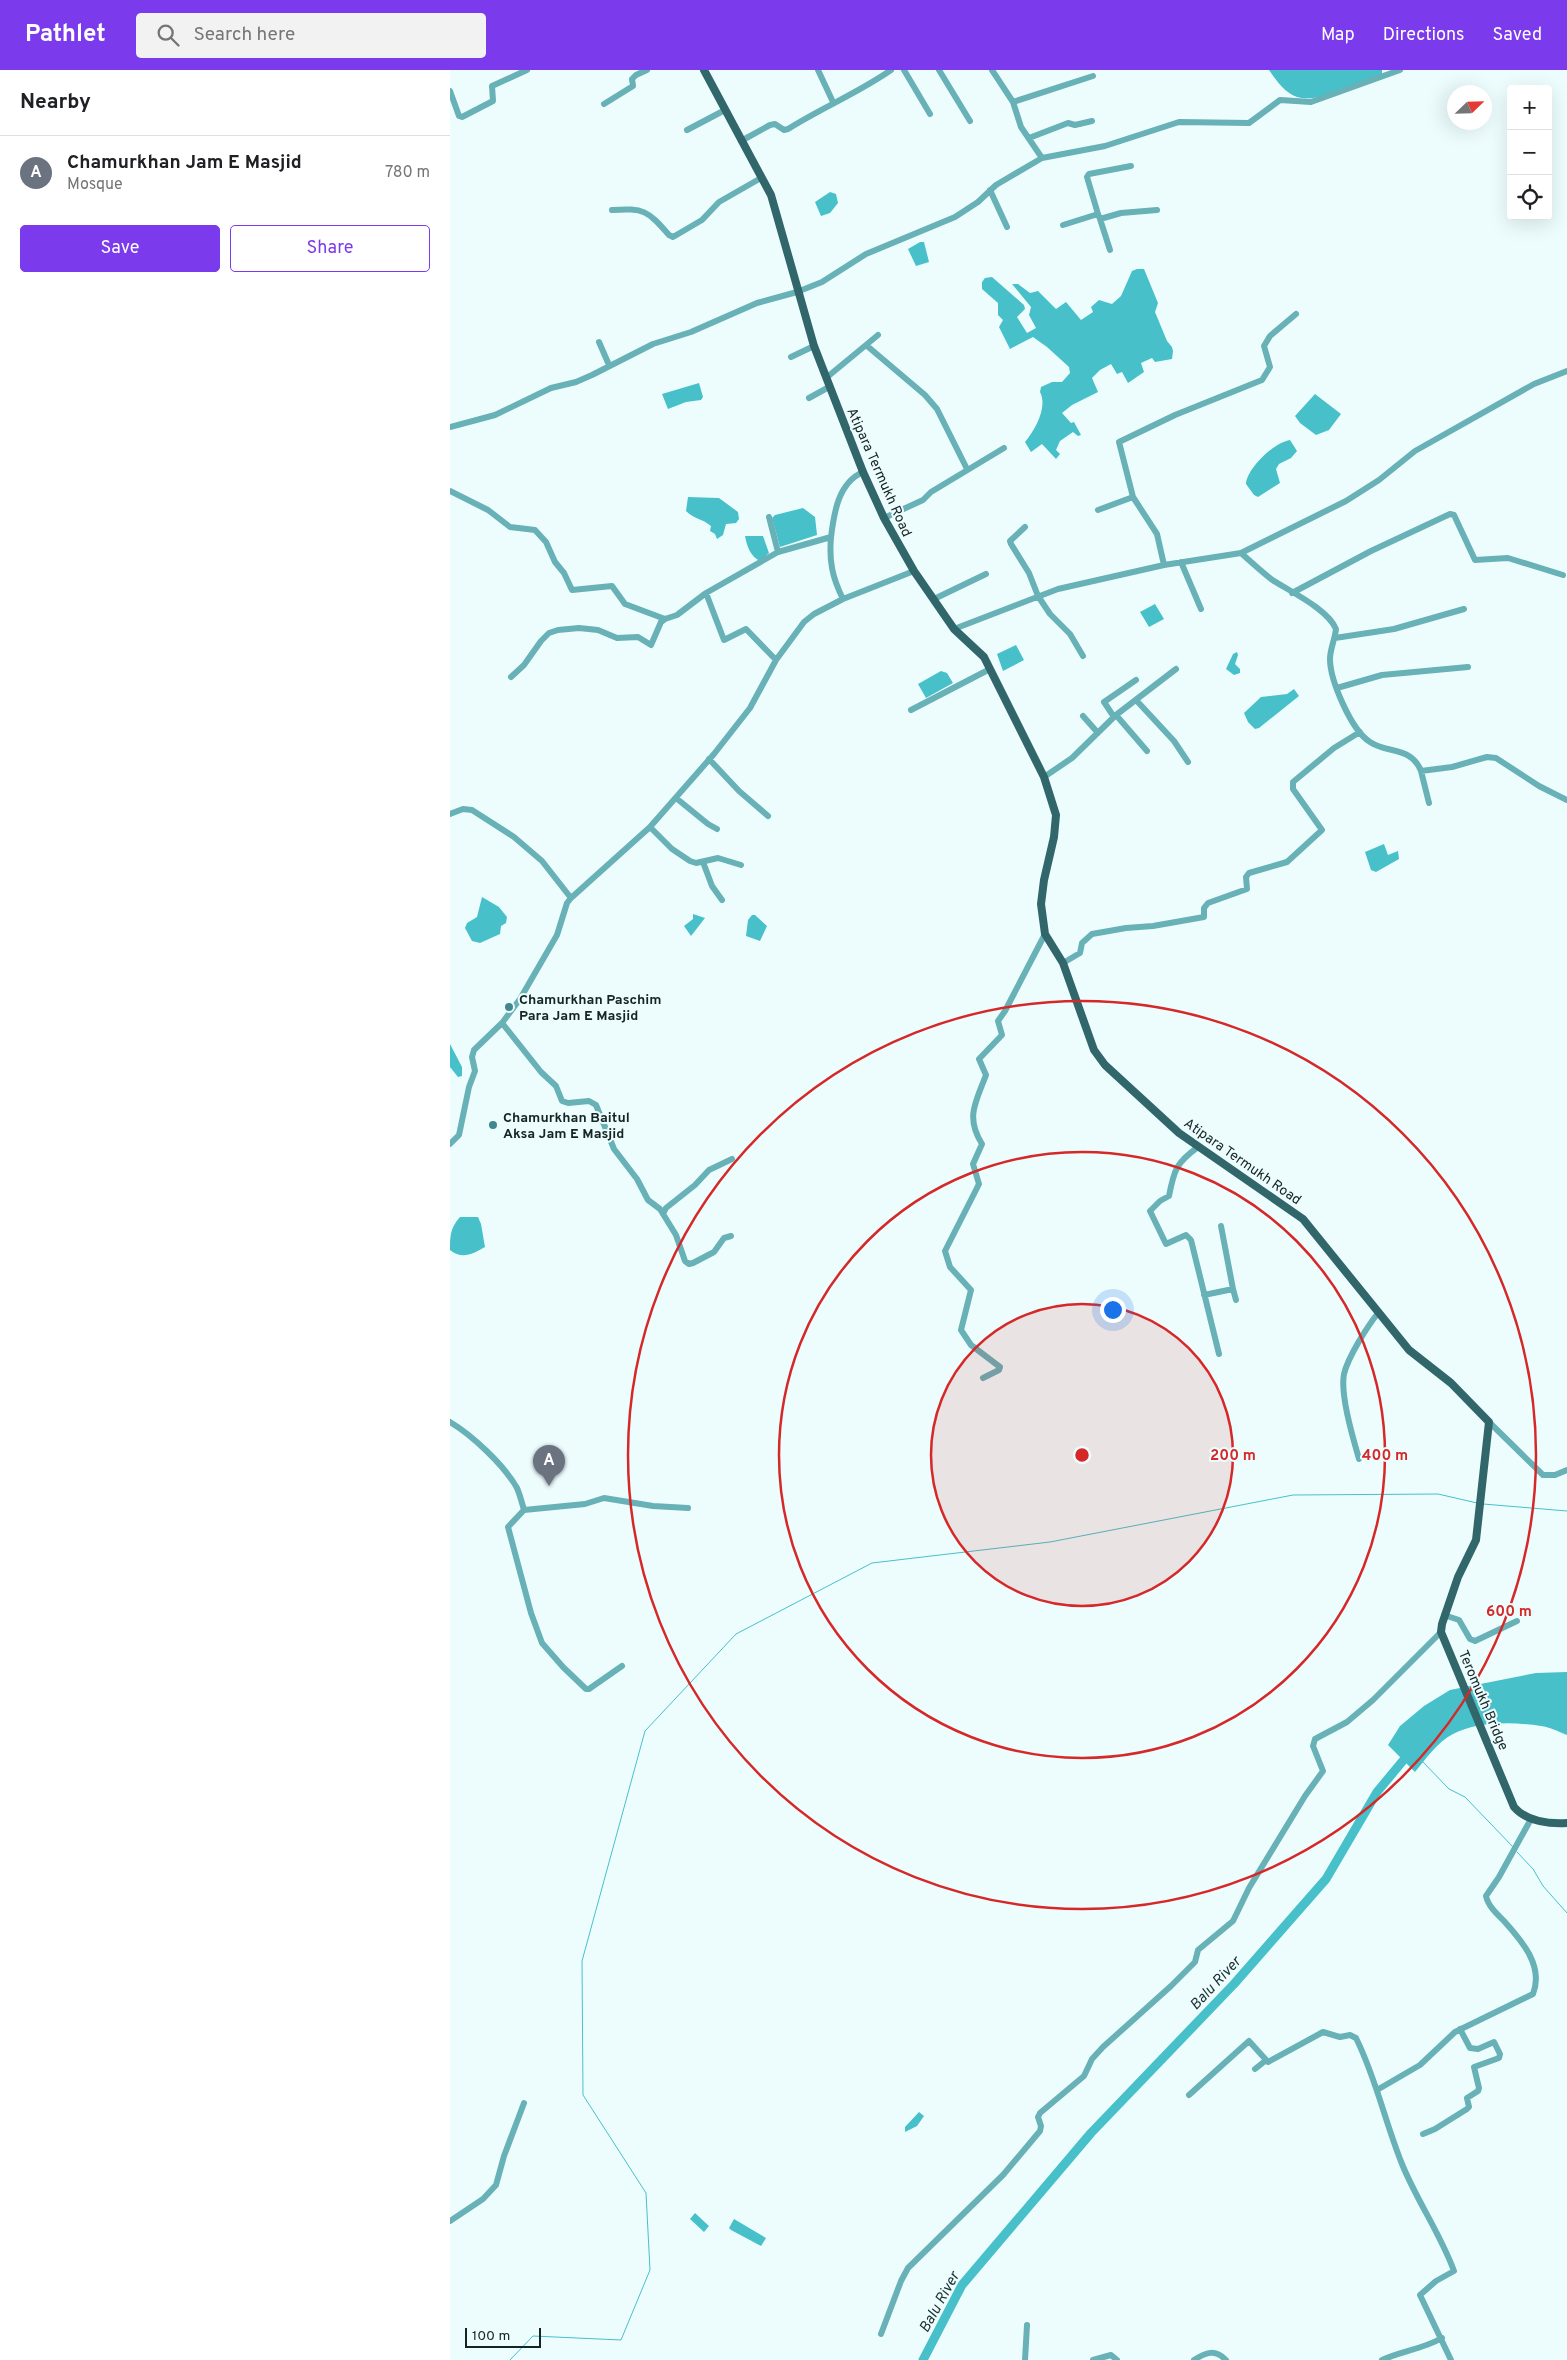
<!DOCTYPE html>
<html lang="en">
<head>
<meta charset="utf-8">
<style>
	:root { --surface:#fff; --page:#f2f2f2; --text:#202124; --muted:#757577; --line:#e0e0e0; --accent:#7c3aed }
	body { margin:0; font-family:Overpass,sans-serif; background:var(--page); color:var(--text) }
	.controls { position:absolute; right:15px; top:15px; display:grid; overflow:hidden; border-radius:5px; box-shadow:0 5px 20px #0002 }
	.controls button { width:45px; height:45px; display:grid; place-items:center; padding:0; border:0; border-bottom:1px solid var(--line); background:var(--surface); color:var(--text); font:25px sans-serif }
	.compass { position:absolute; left:997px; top:15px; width:45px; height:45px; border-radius:50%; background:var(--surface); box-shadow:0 5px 20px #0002; rotate:67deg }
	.scale { position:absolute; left:15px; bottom:12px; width:76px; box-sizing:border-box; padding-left:5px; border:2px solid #152426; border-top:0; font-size:14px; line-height:18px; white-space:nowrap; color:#152426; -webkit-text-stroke:4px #edfdfe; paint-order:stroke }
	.you { position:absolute; left:662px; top:1239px; width:18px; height:18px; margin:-12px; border:4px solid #fff; border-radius:50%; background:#1a73e8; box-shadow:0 0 0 8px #1a73e833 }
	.badge { display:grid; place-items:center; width:32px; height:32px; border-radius:50%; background:var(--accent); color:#fff; font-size:16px; font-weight:700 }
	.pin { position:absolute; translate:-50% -41px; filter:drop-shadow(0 1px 2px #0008) }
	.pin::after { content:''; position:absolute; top:26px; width:18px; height:15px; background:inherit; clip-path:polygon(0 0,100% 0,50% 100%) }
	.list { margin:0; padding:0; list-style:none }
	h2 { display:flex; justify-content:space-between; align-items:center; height:65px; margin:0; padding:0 20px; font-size:21px }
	h2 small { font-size:16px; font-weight:400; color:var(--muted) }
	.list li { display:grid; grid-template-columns:32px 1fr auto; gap:15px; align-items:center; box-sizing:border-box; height:75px; padding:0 20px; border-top:1px solid var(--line) }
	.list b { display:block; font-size:19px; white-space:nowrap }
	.list p { margin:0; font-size:16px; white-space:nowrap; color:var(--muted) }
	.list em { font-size:16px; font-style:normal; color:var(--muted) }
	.actions { display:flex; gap:10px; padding:15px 20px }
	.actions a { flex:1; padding:11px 0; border:1px solid var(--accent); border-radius:5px; text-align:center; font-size:18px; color:var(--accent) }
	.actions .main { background:var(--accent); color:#fff }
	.icon { flex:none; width:28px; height:28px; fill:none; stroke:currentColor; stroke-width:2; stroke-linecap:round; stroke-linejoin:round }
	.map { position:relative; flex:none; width:1117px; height:2290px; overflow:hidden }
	header { display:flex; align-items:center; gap:30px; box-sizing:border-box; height:70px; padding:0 25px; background:var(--accent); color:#fff }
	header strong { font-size:24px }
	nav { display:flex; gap:28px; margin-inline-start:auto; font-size:18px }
	.search { width:350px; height:45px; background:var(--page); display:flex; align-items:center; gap:12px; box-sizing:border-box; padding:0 18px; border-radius:5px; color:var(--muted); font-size:19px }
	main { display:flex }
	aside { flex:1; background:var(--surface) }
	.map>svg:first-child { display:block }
	.water { fill:#47c0ca }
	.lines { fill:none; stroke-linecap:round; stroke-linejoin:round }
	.stream { stroke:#47c0ca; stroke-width:1 }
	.river { stroke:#47c0ca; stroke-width:9 }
	.minor { stroke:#67b1b7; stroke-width:6 }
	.major { stroke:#31666b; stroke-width:8 }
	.ring { fill:none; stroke:#d62828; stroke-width:2.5 }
	.poi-dot { fill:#40888e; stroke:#edfdfe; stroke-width:2 }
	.labels { text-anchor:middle; stroke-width:4; stroke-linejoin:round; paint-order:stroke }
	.street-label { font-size:14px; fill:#152426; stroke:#edfdfe }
	.poi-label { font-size:14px; font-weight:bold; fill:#152426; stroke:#edfdfe; text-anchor:start }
	.water-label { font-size:15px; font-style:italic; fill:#1a2f31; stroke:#edfdfe }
	.centre { fill:#d62828; stroke:#edfdfe; stroke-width:2.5 }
	.ring-label { font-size:15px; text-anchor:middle; font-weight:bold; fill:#d62828; stroke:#edfdfe; stroke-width:4; stroke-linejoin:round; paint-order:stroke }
</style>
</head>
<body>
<header>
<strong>Pathlet</strong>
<div class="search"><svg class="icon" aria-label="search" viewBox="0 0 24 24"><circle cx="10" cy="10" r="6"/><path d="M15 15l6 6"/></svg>Search here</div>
<nav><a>Map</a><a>Directions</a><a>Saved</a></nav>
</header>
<main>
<aside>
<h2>Nearby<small></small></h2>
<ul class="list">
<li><span class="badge" style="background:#6b7280">A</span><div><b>Chamurkhan Jam E Masjid</b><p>Mosque</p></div><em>780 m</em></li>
</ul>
<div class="actions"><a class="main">Save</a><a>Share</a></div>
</aside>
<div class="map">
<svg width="1117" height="2290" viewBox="0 0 1117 2290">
	<rect width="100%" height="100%" fill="#edfdfe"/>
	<path class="water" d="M819 0H932V4C911 12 869 34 847 27 835 23 826 10 819 0Z
		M380 122 386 124 388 133 380 143 371 146 365 132Z
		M470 172H474L479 192 466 196 458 179Z
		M687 199H694L708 233 705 242 717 271 722 277 723 281 722 289 705 292 702 288 691 293 694 302 678 313 672 302 667 304 661 294 650 300 642 308 648 322 622 335 612 343 621 353 624 352 631 365 628 366 623 362 610 371 606 380 610 384 606 389 592 374 581 382 575 372C585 360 598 337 590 322L591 317 602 312H612L620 303 619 297 597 277 583 267 560 279 549 257 553 250 548 245V233L532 219V212L535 208 542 207 574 235 575 239 567 247 577 263 586 258 579 245 581 237 562 214H568L580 223 588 221 606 239 616 232 631 250 643 242 641 237 649 230 662 234 671 226 682 201Z
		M249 313 253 327 251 330 236 332 218 339 212 324Z
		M865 324 891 344 879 360 866 365 850 353 845 346Z
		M840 370 847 381 841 388 829 394 826 399 830 413 808 427 804 425 796 414C797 398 825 372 840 370Z
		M238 427 269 428 288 442 289 449 286 453 276 454 273 465 267 469 265 464 260 461 261 456C253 449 244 449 236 441Z
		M353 438 365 447 367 465 330 477 322 448 325 445Z
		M295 466H313L319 483 310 491C300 486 297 476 295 466Z
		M705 534 714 549 699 557 690 542Z
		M566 575 574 590 553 601 547 584Z
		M787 582 788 585 785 594 790 599V603L784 605 776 599 783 584Z
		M491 601 497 603 503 613 476 628 468 614Z
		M844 619 849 626 809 658 805 659 798 652 794 643 811 627 837 624Z
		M934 774 938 785 948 781 949 789 926 802 921 800 915 782Z
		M32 827 49 837 57 847 56 853 51 856 50 864 30 873 22 871 15 858 17 853 27 847Z
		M243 844 255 848 241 866 234 856 243 849Z
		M302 845H305L317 856 310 871 296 866 298 850Z
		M0 974 12 997V1006L8 1007 0 997Z
		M10 1147H28L31 1154 35 1177C23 1184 12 1190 0 1180 0 1167 0 1158 10 1147Z
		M1117 1602V1665C1109 1662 1100 1657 1091 1656 1065 1652 1028 1651 1003 1664 988 1671 975 1690 965 1702L938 1675 950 1656 974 1636 1000 1620 1086 1603Z
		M469 2042 474 2046 467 2056 455 2062V2057Z
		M245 2143 259 2156 254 2162 240 2149Z
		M284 2149 316 2168 311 2176 281 2160 279 2158Z"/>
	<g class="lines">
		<path class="stream" d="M1033 1434 1117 1441
			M972 1691 999 1719 1015 1727 1063 1777
			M1067 1782 1083 1799 1093 1816 1117 1843
			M60 2290 83 2266 171 2270 200 2200 196 2123 133 2025 132 1891 195 1661 286 1564 422 1493 600 1472 843 1425 988 1424 1027 1433"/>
		<path class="river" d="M473 2290 512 2215 641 2063 784 1914 876 1809 927 1722 961 1681"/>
		<path class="minor" d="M368 0 383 32
			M454 0 480 44
			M489 0 520 51
			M542 0 563 32 571 57 592 88
			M0 21 9 46 12 47 43 31 42 16 77 0
			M563 32 643 6
			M154 34 183 16 182 9 186 5 197 0
			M237 60 275 40
			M579 68 618 53 625 55 642 51
			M291 71 320 55 325 54 334 60 338 59C371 38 408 23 441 0
			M540 120 557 157
			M162 140C194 138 197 140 219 165L223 167 252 150 269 132 311 108
			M648 144 650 149 671 143 707 140
			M650 149 660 180
			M613 155 648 144 637 107 639 104 681 96
			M149 272 159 295
			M416 275 428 265
			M341 287 364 276
			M376 308 416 275 475 325 487 339 517 399
			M359 328 379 317
			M0 357 45 345 101 318 126 312 142 305 203 274 241 262 307 233 347 222 372 212 416 184 505 147 528 132 546 115 592 88 655 76 729 52 799 53 830 30 861 32 950 0
			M0 421 38 440 60 457 85 460 96 472 105 492 114 503 122 520 162 516 175 534 215 549 227 545 256 523 328 482 381 467C384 443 388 413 413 402
			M648 440 683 427
			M319 447 328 482
			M434 448 473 430 481 422 554 378
			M575 457 560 471 561 474 579 503 588 526 600 544 620 564 633 586
			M381 467C379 491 382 507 393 529
			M791 483C801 492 811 501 821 509 839 521 878 539 886 559 885 569 880 579 880 589 880 610 901 660 920 672 938 684 961 676 971 701L1002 697 1037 687 1046 688 1089 716 1117 730
			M731 492 751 539
			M714 495 707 464 683 427 669 372 725 345 812 310 820 297 814 276 820 266 846 244
			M256 523 274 570 296 559 326 590
			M842 523 921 481 1000 444 1004 445 1025 490 1058 488 1113 505
			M484 529 536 504
			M504 559 608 519 714 495 791 483 896 431 929 410 965 381 1084 314 1117 301
			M885 568 944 559 1014 539
			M61 607 74 595 91 571 99 563 108 560 129 558 148 560 167 568 188 567 201 575 211 552 215 549
			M887 618 932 605 1018 597
			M686 630 724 671 738 692
			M461 640 540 599
			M666 645 697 681
			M633 646 648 663
			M664 647 654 632 686 610
			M259 689 289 721 318 746
			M971 701 979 733
			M594 707 622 688 666 645 726 599
			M226 728 258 754 267 759
			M0 744 13 739 22 740 64 767 92 791 121 828
			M200 757 222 779 240 791 246 793 268 788 291 795
			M253 792 262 816 272 830
			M613 893 630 883 632 873 642 864 676 858 703 856 754 847V838L758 833 797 819 796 807 799 803 837 792 872 760 843 719V712L884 678 910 662
			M52 953 91 1002 106 1016 112 1031 118 1033 139 1031 146 1035 164 1079 187 1109 198 1130 210 1139 226 1165 235 1191 239 1194 243 1193 264 1182 274 1168 281 1166
			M0 1074 9 1065 19 1017 25 1001 22 987 24 980 52 953 70 929 107 865 117 833 121 828 200 757 264 684 300 638 326 590 354 552 364 544 393 529 464 501
			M748 1077C726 1093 724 1100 719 1126L710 1131 700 1141 716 1174 736 1165 741 1170 769 1284
			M213 1144 216 1138 245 1115 259 1100 282 1089
			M771 1156 783 1219
			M754 1225 783 1219 786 1230
			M533 1308 549 1300 550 1297 521 1275 511 1260 521 1220 500 1197 495 1181 529 1114 523 1094 532 1074C515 1047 526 1032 536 1005L529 989 552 965 548 951 555 941 595 864
			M0 1352C22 1365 54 1395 67 1418 70 1425 72 1433 74 1440L58 1457 81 1543 92 1573 113 1597 136 1619H139L172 1596
			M1039 1352 1093 1405H1105L1117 1400
			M909 1389C903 1368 890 1325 894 1304 898 1287 917 1257 928 1243
			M74 1440 135 1434 154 1428 203 1436 238 1438
			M994 1545 1009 1550 1020 1569 1025 1571 1067 1551
			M805 1999 815 1991
			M927 2020 970 1995 1005 1962 1083 1924C1094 1896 1072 1871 1054 1851 1047 1844 1038 1836 1036 1826L1049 1807 1081 1749
			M739 2025 799 1971 818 1992 873 1962 890 1967 900 1965 906 1968C926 2008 935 2052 952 2094 967 2131 990 2163 1004 2201L986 2211 970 2225 1001 2290
			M973 2064 985 2059 1017 2039 1019 2037 1017 2028 1028 2021 1029 2018 1024 1997 1049 1988 1050 1984 1044 1972 1028 1979 1020 1978 1010 1959
			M0 2151 33 2129 46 2115 54 2086 74 2033
			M431 2264 451 2211 458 2198 553 2105 590 2061 591 2056 588 2047 590 2043 634 2006 642 1989 653 1977 721 1916 745 1892 748 1880 783 1851 799 1818 855 1726 873 1701 863 1676 865 1669 897 1652 923 1630 991 1562
			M575 2290 577 2255
			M643 2290 661 2285 667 2290
			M744 2290C756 2282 765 2279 776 2290
			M932 2290C952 2281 973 2279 992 2268"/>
		<path class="major" d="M254 0 321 125 364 276 413 402 434 448 464 501 504 559 534 587 594 707 606 745 604 767 594 810 591 834 595 864 613 893 644 980 655 995 729 1063 853 1149 959 1280 1001 1313 1039 1352 1026 1470 1008 1507 992 1554 991 1562 1064 1737C1077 1752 1098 1754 1117 1753"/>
	</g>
	<circle cx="632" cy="1385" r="151" fill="#d62828" fill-opacity=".12"/>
	<g class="ring">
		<circle cx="632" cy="1385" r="151"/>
		<circle cx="632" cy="1385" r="303"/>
		<circle cx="632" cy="1385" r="454"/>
	</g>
	<g class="poi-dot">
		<circle cx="59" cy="937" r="5"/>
		<circle cx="43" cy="1055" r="5"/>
	</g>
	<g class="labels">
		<g class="street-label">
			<text transform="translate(430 402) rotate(66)" y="5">Atipara Termukh Road</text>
			<text transform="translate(793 1091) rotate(35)" y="5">Atipara Termukh Road</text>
			<text transform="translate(1034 1630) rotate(67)" y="5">Teromukh Bridge</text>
		</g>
		<g class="poi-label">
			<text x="69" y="934">Chamurkhan Paschim<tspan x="69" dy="16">Para Jam E Masjid</tspan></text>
			<text x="53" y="1052">Chamurkhan Baitul<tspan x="53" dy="16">Aksa Jam E Masjid</tspan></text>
		</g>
		<g class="water-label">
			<text transform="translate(765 1913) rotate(-47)" y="5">Balu River</text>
			<text transform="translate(489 2232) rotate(-61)" y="5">Balu River</text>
		</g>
	</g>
	<circle cx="632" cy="1385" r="8" class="centre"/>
	<g class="ring-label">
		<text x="783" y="1390">200 m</text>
		<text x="935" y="1390">400 m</text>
		<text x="1059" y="1546">600 m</text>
	</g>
</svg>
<div class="controls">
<button>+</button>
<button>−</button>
<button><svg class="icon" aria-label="locate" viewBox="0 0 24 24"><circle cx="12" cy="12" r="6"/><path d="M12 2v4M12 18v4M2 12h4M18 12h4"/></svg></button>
</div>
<svg class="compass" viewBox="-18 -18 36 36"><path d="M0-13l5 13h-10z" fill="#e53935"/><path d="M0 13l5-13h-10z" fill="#757577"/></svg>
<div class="scale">100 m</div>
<div class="you"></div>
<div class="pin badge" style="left:99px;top:1416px;background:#6b7280">A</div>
</div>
</main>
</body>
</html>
